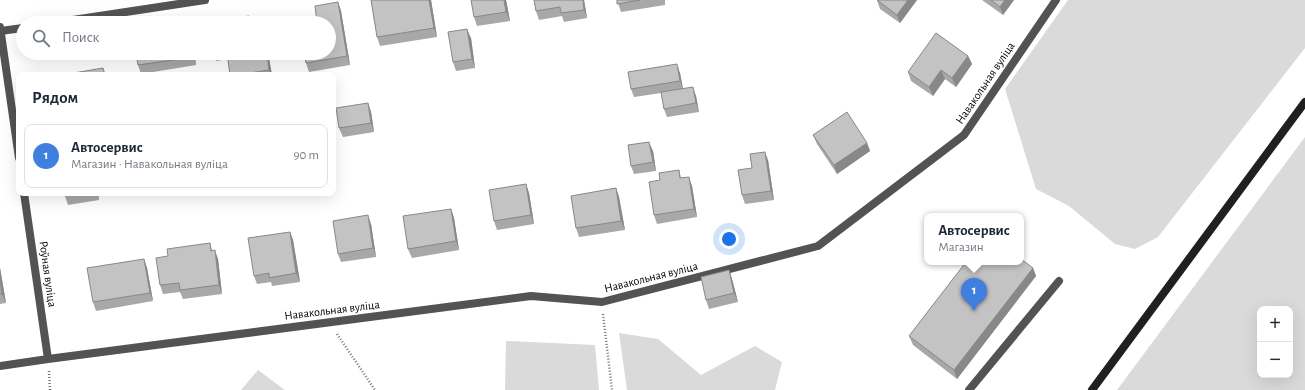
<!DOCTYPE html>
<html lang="ru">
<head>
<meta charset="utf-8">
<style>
	:root { --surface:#fff; --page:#f6f6f7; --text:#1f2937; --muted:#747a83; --line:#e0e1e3; --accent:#000 }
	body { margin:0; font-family:"Alegreya Sans",sans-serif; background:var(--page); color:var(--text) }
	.controls { position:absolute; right:12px; bottom:12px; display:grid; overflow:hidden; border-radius:8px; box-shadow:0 4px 16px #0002 }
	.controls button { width:36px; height:36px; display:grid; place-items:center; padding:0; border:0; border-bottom:1px solid var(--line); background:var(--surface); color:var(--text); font:20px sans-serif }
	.you { position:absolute; left:729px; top:239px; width:14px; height:14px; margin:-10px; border:3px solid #fff; border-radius:50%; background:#1a73e8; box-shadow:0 0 0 6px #1a73e833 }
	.badge { display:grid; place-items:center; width:26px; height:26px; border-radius:50%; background:var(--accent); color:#fff; font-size:13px; font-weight:700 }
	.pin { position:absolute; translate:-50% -33px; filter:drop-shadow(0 1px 2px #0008) }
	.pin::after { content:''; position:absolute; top:21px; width:14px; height:12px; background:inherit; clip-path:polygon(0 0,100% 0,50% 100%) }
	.popup { position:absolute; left:924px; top:213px; width:100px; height:52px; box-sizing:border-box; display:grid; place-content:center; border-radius:8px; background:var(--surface); filter:drop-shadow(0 1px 3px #0005); font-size:13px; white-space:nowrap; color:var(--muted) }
	.popup b { font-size:15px; color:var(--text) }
	.popup::after { content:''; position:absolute; left:50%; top:100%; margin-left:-8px; border:8px solid transparent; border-top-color:var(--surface) }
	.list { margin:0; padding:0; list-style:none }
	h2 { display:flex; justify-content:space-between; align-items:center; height:52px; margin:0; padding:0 16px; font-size:17px }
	h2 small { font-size:13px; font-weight:400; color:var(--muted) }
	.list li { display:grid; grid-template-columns:26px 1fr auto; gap:12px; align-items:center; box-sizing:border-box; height:64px; margin:0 8px 8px; padding:0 8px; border:1px solid var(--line); border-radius:8px }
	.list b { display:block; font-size:15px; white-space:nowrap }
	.list p { margin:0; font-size:13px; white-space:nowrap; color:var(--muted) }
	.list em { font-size:13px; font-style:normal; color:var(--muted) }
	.icon { flex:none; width:22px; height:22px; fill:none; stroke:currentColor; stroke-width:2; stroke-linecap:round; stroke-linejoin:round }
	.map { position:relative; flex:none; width:1305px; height:390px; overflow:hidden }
	.search { position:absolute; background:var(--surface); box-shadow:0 4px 16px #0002; left:16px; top:16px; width:320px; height:44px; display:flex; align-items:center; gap:10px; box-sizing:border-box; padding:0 14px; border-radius:22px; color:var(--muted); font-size:15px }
	.panel { position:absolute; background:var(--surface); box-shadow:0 4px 16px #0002; left:16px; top:72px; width:320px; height:124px; border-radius:8px }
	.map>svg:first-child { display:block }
	.green { fill:#dadada; fill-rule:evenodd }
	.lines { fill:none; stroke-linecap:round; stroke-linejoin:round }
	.path { stroke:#757575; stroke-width:2.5; stroke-dasharray:1 2; stroke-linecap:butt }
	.lane { stroke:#535353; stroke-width:8 }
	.street { stroke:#535353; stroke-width:8 }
	.secondary { stroke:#202020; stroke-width:8 }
	.wall { fill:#a8a8a8 }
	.shaded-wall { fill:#888 }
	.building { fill:#c3c3c3; stroke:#888 }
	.labels { text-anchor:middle; stroke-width:3; stroke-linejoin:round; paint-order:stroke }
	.street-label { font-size:12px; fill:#000; stroke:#fff }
</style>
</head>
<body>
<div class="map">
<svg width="1305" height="390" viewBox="0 0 1305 390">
	<rect width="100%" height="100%" fill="#fff"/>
	<path class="green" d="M1068 0H1305V48L1158 237 1135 249 1115 244 1069 206 1036 189 1005 89Z
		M1305 137V390H1117ZM1260 309H1290V375H1260Z
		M619 333 658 339 701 375 755 346 782 362 775 390H627Z
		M506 341 595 345 599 390H505Z
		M258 370 285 390H241Z"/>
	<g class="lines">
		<path class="path" d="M603 314 612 390
			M337 334 375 390
			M49 371 50 390"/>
		<path class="lane" d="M969 390 1059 281"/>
		<path class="street" d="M53 23 205 0
			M0 27 19 158
			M0 31 23 28
			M24 193 48 359
			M0 366 48 359 531 296 602 302 818 246 964 135 1056 0"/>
		<path class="secondary" d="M1092 390 1305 102"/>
	</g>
	<path class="wall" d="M371 0H431L437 37 380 46 377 37Z
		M471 0H506L510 21 477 26 474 17Z
		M534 0H584L587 18 564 22 562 16 539 20 536 11Z
		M617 0H665V5L621 12Z
		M877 0H917L900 23 880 9Z
		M982 0H1014L1003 15Z
		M338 2 341 11 350 65 309 72 306 63Z
		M471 38 475 68 456 71 453 62Z
		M136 53H194L196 65 141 74 138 65Z
		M213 53H268L272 75H230L228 59 216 61Z
		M968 56 972 64 956 87 945 79 933 96 911 81 908 72Z
		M680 73 683 88 696 96 699 112 667 117 664 109 661 93 634 97 631 89Z
		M368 103 371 112 374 132 343 137 339 128Z
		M813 135 867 143 870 151 837 174 817 144Z
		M653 151 656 171 634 174 631 166Z
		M768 160 774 200 745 204 742 195Z
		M679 170 681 178 692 186 697 217 657 224 654 215 660 180Z
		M526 184 529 193 534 224 497 230 494 221Z
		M616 188 619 197 625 230 579 237 576 228Z
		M64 193H98L99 200 68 205Z
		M451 209 454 218 459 250 412 258 408 249Z
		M371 224 376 257 341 262 338 254Z
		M290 232 293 240 300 282 272 286 271 282 257 284 254 276Z
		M210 243 212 250 218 259 222 294 183 299 180 292 163 294 160 285Z
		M144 259 147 268 153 301 96 311 93 302Z
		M0 268 6 303 0 304Z
		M1033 268 1036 276 957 379 913 345 909 336Z
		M729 270 732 279 738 302 709 309 706 300Z"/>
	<path class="shaded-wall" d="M429 0H431L437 37 434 28Z
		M504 0H506L510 21 506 12Z
		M583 0H584L587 18 584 10Z
		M908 0H917L900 23 897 15Z
		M1005 0H1014L1003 15 1000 7Z
		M338 2 341 11 350 65 347 56Z
		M467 29 471 38 475 68 472 59Z
		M193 53H194L196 65 193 57Z
		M267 53H268L272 75H271L269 70Z
		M968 56 972 64 956 87 952 78Z
		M677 64 680 73 683 90 680 81Z
		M941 70 945 79 933 96 929 87Z
		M693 87 696 96 699 112 696 103Z
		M368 103 371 112 374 132 371 123Z
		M649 142 653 151 656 171 653 162Z
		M867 143 870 151 837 174 834 165Z
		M765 152 768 160 774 200 771 191Z
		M689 177 692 186 697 217 694 209Z
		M526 184 529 193 534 224 531 215Z
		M616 188 619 197 625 230 621 221Z
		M97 193H98L99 200Z
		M451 209 454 218 459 250 456 241Z
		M368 215 371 224 376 257 373 248Z
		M290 232 293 240 300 282 296 273Z
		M215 250 218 259 222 294 219 285Z
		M144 259 147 268 153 301 150 293Z
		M0 268 6 303 2 294 0 279Z
		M1033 268 1036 276 957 379 954 370Z
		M729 270 732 279 738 302 734 293Z"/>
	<path class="building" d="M371 0H429L434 28 377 37Z
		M471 0H504L506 12 474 17Z
		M534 0H583L584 10 561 13 560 7 536 11Z
		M617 0H640L617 4Z
		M877 0H908L897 15Z
		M991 0H1005L1000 7Z
		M338 2 347 56 306 63 304 53H329V23H311L317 22 315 6Z
		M249 16 250 23H208Z
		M467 29 472 59 453 62 448 32Z
		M936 33 968 56 952 78 941 70 929 87 908 72Z
		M136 53H193V57L138 65Z
		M227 53H267L269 70 237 75H230Z
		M677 64 680 81 631 89 628 72Z
		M103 68 105 75H62Z
		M693 87 696 103 664 109 661 92Z
		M368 103 371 123 339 128 336 108Z
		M847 112 867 143 834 165 813 135Z
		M649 142 653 162 631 166 628 145Z
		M765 152 771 191 742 195 738 170 752 168 750 154Z
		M679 170 680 178 689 177 694 209 654 215 649 182 660 180 659 173Z
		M526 184 531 215 494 221 489 190Z
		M616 188 621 221 576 228 571 196Z
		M64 193H87L65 196Z
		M451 209 456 241 408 249 403 216Z
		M368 215 373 248 338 254 333 221Z
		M290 232 296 273 269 278V273L254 276 248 238Z
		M210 243 211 251 215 250 219 285 180 290 179 283 160 285 156 258 168 256 167 249Z
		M144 259 150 293 93 302 87 268Z
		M1021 259 1033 268 954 370 909 336 966 262H1021Z
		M729 270 734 293 706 300 701 277Z
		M0 279 2 294H0Z"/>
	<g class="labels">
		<g class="street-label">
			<text transform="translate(985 83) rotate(-56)" y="4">Навакольная вуліца</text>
			<text transform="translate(48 274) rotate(82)" y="4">Роўная вуліца</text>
			<text transform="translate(651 277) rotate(-14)" y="4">Навакольная вуліца</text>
			<text transform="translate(332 310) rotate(-7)" y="4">Навакольная вуліца</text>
		</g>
	</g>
</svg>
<div class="controls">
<button>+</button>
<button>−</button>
</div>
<div class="you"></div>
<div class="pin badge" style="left:974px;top:311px;background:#3f7fe0">1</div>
<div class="popup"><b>Автосервис</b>Магазин</div>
<div class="search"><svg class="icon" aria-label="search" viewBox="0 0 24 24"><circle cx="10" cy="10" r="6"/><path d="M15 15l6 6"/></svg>Поиск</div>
<section class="panel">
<h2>Рядом<small></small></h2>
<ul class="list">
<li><span class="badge" style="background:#3f7fe0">1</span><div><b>Автосервис</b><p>Магазин · Навакольная вуліца</p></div><em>90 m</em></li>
</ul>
</section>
</div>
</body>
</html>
